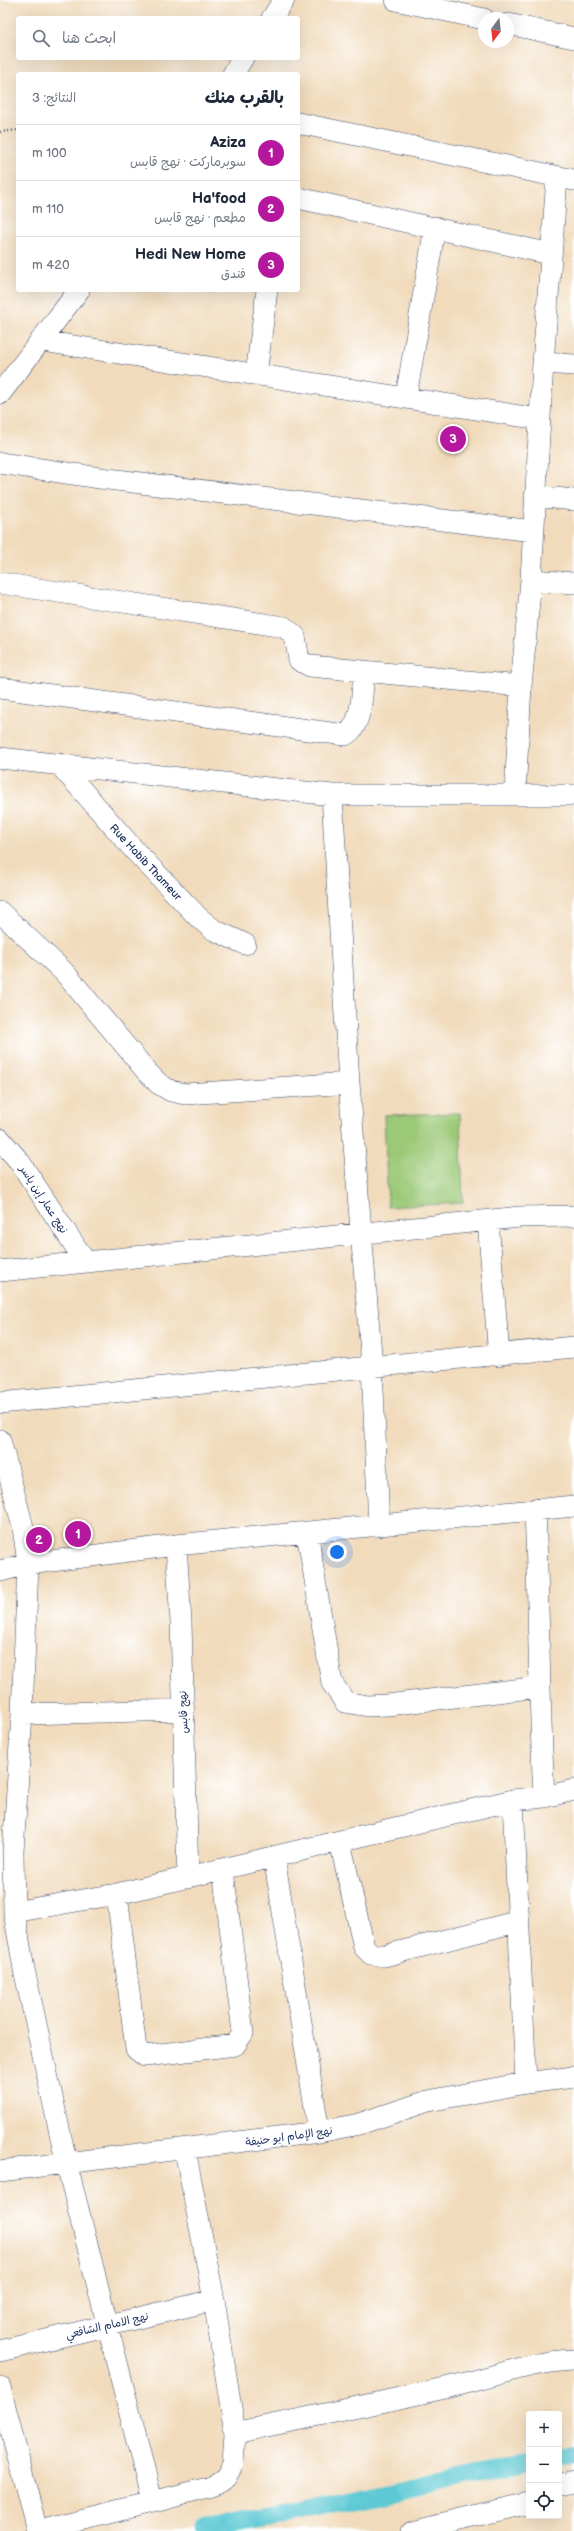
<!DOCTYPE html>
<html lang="ar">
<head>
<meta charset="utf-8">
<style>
	:root { --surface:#fff; --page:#f2f2f3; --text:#1f2937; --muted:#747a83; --line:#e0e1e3; --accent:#b5179e }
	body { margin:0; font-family:"Balsamiq Sans","Playpen Sans Arabic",sans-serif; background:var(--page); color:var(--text); direction:rtl }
	.controls { position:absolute; right:12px; bottom:12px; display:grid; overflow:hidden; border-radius:4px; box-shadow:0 4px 16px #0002 }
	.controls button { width:36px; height:36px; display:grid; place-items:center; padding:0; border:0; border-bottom:1px solid var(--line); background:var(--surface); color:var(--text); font:20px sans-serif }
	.compass { position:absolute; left:478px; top:12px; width:36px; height:36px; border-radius:50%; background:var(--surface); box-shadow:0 4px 16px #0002; rotate:195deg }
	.you { position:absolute; left:337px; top:1552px; width:14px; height:14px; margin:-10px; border:3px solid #fff; border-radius:50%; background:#1a73e8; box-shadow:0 0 0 6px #1a73e833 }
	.badge { display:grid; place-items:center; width:26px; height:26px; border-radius:50%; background:var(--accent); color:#fff; font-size:13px; font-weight:700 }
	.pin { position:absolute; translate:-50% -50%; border:2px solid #fff; box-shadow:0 1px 4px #0006 }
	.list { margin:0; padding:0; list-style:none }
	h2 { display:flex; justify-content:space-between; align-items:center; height:52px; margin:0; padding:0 16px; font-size:17px }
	h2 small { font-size:13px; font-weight:400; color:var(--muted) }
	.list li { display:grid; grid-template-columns:26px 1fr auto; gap:12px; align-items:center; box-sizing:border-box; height:56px; padding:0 16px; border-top:1px solid var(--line) }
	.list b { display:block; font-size:15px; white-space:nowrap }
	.list p { margin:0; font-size:13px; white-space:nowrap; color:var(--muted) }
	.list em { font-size:13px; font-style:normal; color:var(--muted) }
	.icon { flex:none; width:22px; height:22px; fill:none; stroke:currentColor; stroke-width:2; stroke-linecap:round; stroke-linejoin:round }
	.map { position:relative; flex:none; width:574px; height:2531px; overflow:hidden; direction:ltr }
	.search { position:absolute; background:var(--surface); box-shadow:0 4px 16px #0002; left:16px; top:16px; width:284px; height:44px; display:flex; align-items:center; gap:10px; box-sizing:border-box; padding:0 14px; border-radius:4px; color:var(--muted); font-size:15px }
	.panel { position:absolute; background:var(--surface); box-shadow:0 4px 16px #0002; left:16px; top:72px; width:284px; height:220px; border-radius:4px; direction:rtl }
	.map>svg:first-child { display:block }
	.green { fill:#9bc977; stroke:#5b7c6a }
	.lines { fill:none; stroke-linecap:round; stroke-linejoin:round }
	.canal { stroke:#5dc9d4; stroke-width:19 }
	.minor-casing { stroke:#3b496c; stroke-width:22 }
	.path { stroke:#3b496c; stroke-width:2.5; stroke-dasharray:1 3; stroke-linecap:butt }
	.minor { stroke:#fff; stroke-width:21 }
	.labels { text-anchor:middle; stroke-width:3.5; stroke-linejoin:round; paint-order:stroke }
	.street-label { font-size:11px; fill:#1b2f5e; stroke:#fff }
</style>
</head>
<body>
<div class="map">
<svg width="574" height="2531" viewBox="0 0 574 2531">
	<rect width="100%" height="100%" fill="#fff"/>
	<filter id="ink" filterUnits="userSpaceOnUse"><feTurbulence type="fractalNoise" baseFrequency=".025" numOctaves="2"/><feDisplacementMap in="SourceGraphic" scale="8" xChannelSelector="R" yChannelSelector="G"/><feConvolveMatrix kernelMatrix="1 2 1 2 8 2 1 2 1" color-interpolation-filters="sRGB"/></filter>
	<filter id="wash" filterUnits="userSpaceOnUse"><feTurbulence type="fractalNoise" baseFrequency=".012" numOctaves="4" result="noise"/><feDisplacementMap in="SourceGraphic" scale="16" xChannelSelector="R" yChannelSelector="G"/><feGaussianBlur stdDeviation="0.9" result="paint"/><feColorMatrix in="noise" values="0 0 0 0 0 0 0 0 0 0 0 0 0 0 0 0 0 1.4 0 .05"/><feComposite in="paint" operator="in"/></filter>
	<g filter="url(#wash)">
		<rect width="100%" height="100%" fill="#f1dbbc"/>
		<path class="green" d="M460 1113 463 1203 388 1207 384 1115Z"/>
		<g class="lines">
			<path class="canal" d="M559 2458 574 2455
				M204 2531 529 2464"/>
		</g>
	</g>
	<g filter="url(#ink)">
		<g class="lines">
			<defs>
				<path id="minor" d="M396 0 484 19
					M272 18 284 0
					M508 24 574 38
					M233 74 243 58
					M298 123 574 180
					M298 198 551 254
					M42 341 539 419
					M543 363 574 365
					M256 375 267 290
					M0 394 79 290
					M406 397 435 227
					M0 463 100 478 533 531
					M535 496 574 500
					M531 580 574 583
					M0 583 284 627 295 636 299 660 310 666 521 686
					M0 688 345 735C363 726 362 690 364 672
					M0 758 332 795H574
					M59 764 136 852 199 918 214 930 245 944
					M515 794 521 686 531 580 543 363 557 178
					M332 795 349 1083 372 1366 379 1526
					M0 912 64 972 148 1073 159 1084 171 1091 185 1094 349 1083
					M0 1139 19 1161 85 1261
					M488 1221 499 1356
					M0 1271 520 1217 574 1216
					M0 1403 574 1347
					M0 1440 23 1527 28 1564 22 1714 13 1852 14 1912 24 1969 67 2165 152 2501
					M535 1509C539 1605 539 1701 544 1797
					M307 1532 332 1683 345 1702 368 1706 387 1705 539 1687
					M176 1545 181 1622 188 1878
					M0 1571 28 1564 176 1545 574 1506
					M22 1714 183 1710
					M513 1800 526 2083
					M340 1842 364 1947 371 1954 384 1956 519 1921
					M274 1857 319 2132
					M117 1894 136 2049 145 2056 235 2045 243 2033 223 1870
					M14 1912 117 1894 513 1800 544 1797 574 1790
					M0 2171 319 2132 359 2124 428 2101 526 2083 574 2077
					M0 2351 214 2300
					M0 2387 37 2531
					M235 2433C310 2417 384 2402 458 2385 498 2376 533 2361 574 2360
					M559 2485 574 2481
					M37 2531 212 2487 226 2477 233 2464 235 2433 214 2300 185 2150
					M412 2531 529 2503"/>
			</defs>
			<use href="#minor" class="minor-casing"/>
			<path class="path" d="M0 132 18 130"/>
			<use href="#minor" class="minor"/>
		</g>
	</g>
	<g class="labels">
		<g class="street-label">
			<text transform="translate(146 862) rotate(47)" y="4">Rue Habib Thameur</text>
			<text transform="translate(44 1199) rotate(57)" y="4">نهج عمار إبن ياسر</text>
			<text transform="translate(183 1712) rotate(-92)" y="4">نهج قابس</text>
			<text transform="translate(289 2136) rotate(-8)" y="4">نهج الإمام ابو حنيفة</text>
			<text transform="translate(107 2325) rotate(-13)" y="4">نهج الامام الشافعي</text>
		</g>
	</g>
</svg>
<div class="controls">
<button>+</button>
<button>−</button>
<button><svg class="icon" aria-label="locate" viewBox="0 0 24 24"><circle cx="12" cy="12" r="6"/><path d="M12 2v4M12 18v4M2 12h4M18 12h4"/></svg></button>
</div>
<svg class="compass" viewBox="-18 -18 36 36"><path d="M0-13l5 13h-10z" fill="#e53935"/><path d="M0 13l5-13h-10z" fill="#747a83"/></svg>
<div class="you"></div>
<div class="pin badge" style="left:78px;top:1534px">1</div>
<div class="pin badge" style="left:39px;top:1540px">2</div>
<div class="pin badge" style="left:453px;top:439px">3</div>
<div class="search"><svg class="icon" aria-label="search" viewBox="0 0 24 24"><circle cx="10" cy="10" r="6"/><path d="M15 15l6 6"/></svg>ابحث هنا</div>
<section class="panel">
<h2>بالقرب منك<small>النتائج: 3</small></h2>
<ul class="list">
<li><span class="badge">1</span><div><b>Aziza</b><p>سوبرماركت · نهج قابس</p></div><em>100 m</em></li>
<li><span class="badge">2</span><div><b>Ha'food</b><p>مطعم · نهج قابس</p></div><em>110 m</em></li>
<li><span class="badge">3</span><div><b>Hedi New Home</b><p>فندق</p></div><em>420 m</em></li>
</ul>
</section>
</div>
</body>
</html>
